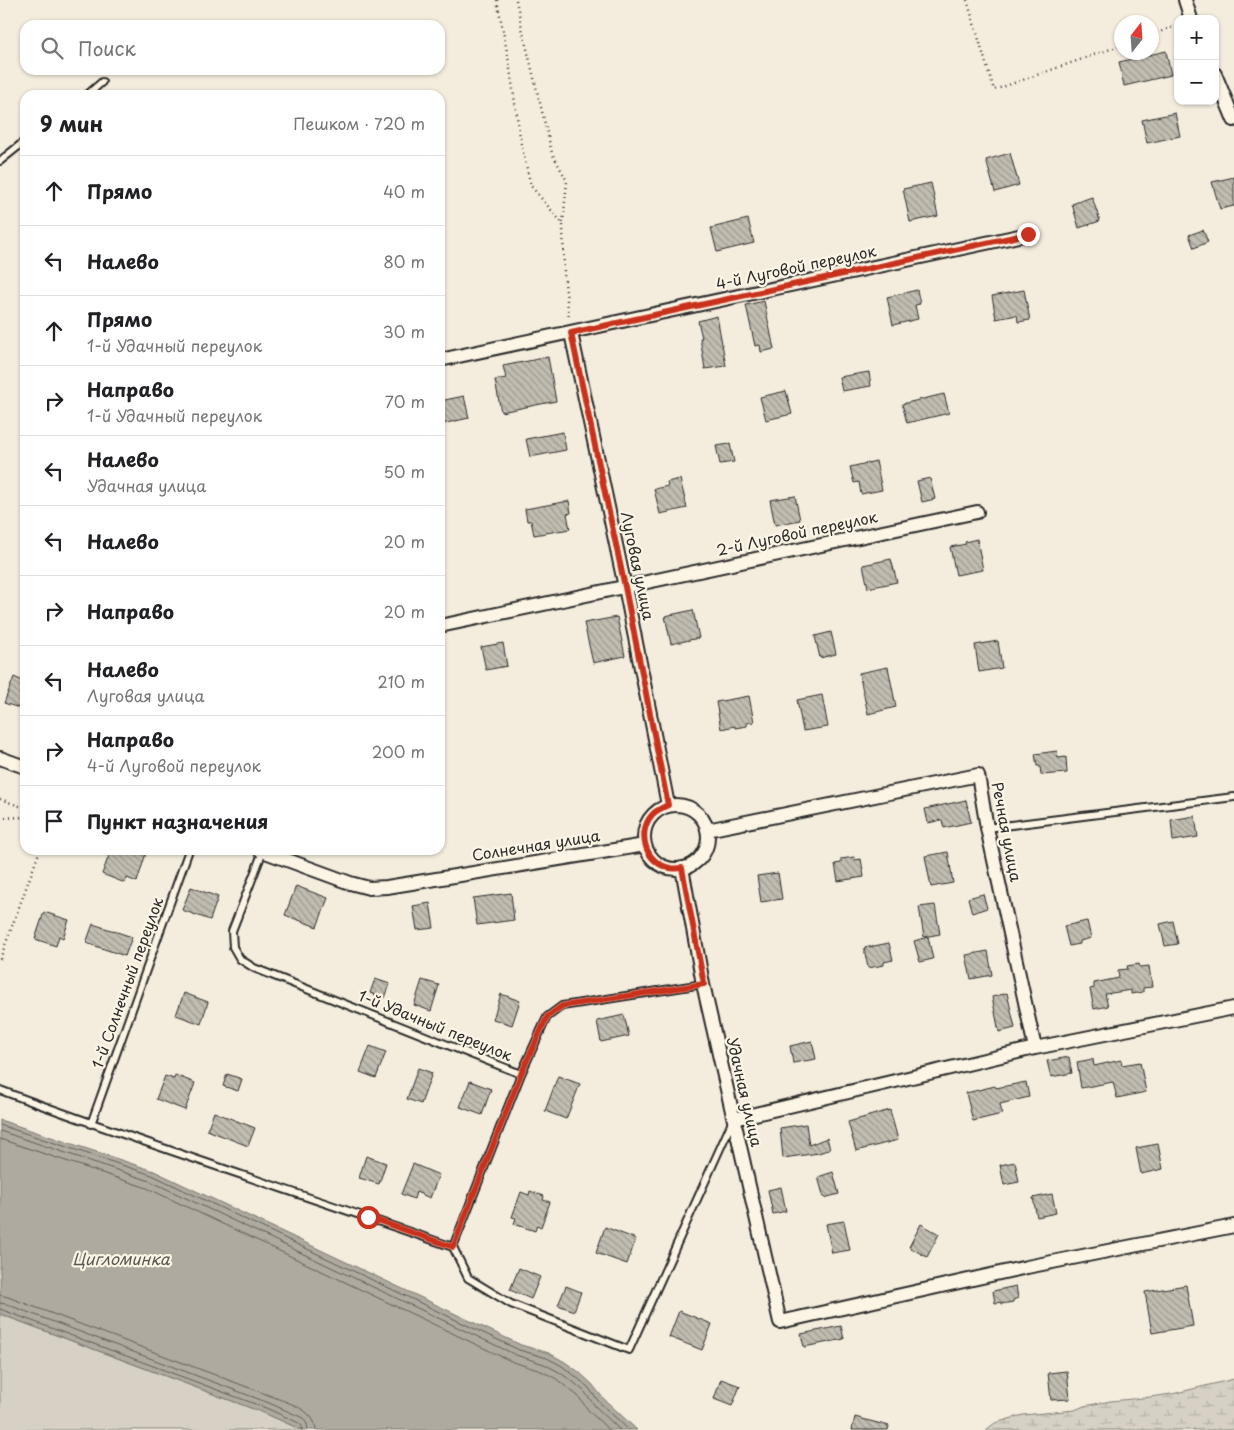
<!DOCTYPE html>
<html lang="ru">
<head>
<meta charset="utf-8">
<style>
	:root { --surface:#fff; --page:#f6f6f6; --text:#202124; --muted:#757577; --line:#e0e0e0 }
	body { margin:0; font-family:"Playpen Sans",sans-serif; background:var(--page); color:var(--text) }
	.controls { position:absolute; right:15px; top:15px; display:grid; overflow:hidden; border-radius:10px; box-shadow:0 1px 4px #0004 }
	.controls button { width:45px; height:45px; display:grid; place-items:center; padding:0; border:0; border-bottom:1px solid var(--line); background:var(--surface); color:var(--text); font:25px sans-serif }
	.compass { position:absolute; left:1114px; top:15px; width:45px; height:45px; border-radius:50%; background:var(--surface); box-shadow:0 1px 4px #0004; rotate:17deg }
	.stop { position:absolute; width:15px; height:15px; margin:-11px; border:4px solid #c8321e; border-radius:50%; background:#fff }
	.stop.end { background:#c8321e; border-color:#fff; box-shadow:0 1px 5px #0008 }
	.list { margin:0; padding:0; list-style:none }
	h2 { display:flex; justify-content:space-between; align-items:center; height:65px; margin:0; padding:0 20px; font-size:21px }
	h2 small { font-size:16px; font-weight:400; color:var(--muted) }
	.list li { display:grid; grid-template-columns:32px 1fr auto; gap:15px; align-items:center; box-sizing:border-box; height:70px; padding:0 20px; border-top:1px solid var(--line) }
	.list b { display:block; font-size:19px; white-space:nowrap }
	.list p { margin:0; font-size:16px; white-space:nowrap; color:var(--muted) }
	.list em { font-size:16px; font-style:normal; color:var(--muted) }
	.icon { flex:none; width:28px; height:28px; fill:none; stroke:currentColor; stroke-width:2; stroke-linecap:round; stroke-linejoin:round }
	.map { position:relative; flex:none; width:1234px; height:1430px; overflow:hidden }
	.search { position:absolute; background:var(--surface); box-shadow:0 1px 4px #0004; left:20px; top:20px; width:425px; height:55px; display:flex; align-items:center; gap:12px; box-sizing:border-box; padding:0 18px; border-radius:15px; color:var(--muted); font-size:19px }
	.panel { position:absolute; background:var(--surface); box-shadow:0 1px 4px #0004; left:20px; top:90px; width:425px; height:765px; border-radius:15px }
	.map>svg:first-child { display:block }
	.grass { fill:#d6d1c4; stroke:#807e78 }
	.wetland { fill:url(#wetland-marsh); stroke:#807e78 }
	.water { fill:#afaaa0; stroke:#7a7771 }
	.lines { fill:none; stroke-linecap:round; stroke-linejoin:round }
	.shore { stroke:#605e5a; stroke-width:1 }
	.building { fill:url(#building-back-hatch); stroke:#2b2b2b }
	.lane-casing { stroke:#2b2b2b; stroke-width:10 }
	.street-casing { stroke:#2b2b2b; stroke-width:16 }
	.path { stroke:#2b2b2b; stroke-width:2.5; stroke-dasharray:1 4; stroke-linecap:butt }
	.lane { stroke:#fcf5e5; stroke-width:6 }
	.street { stroke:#fcf5e5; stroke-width:12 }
	.route { stroke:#c8321e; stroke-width:6 }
	.labels { text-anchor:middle; stroke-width:4.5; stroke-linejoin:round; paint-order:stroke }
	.street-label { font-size:15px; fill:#2b2b2b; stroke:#fcf5e5 }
	.water-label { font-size:16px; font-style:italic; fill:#595754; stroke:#fcf5e5 }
</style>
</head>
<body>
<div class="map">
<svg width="1234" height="1430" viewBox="0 0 1234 1430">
	<defs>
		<pattern id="wetland-marsh" width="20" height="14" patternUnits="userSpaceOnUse" patternTransform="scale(1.25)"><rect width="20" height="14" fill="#d6d1c4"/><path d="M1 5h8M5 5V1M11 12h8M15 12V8" fill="none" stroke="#b8b4a9"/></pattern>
		<pattern id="building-back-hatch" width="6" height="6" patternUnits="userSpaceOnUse" patternTransform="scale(1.25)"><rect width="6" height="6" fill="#c2bdb1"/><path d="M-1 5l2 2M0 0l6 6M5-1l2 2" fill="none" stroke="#9e9a90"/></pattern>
	</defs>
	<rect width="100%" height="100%" fill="#f4edde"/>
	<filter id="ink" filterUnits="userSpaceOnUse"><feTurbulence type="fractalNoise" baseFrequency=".02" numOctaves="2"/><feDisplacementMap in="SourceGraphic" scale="10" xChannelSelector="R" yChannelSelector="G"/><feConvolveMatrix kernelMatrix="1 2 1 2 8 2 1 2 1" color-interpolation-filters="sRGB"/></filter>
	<g filter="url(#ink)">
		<path class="grass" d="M0 1314 264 1413 302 1430H0Z"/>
		<path class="wetland" d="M1234 1379V1430H986L995 1423 1023 1415 1075 1410 1084 1406 1111 1401 1142 1398 1172 1394Z"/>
		<path class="water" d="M0 1120 154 1171 521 1345 549 1353 565 1362 579 1372 592 1384 603 1398 637 1430H302L264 1413 0 1314Z"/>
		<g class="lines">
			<path class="shore" d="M0 1125 152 1175 519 1350 547 1358 562 1366 575 1376 588 1387 599 1402 629 1430
				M0 1131 150 1181 516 1355 544 1364 559 1372 572 1381 584 1391 595 1406 620 1430
				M0 1139 147 1188 513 1362 541 1371 555 1378 578 1396 589 1411 609 1430
				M0 1295 8 1297 271 1396C288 1403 315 1409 316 1430
				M0 1303 6 1304 269 1403 303 1418 307 1424 308 1430
				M0 1309 266 1408 299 1423 302 1426V1430"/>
		</g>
		<path class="building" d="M1166 51 1171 75 1124 86 1119 62Z
			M1175 113 1180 136 1147 143 1142 120Z
			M1010 153 1019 185 995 192 986 160Z
			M1234 177V206L1220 209 1212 182Z
			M931 183 938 216 910 222 903 189Z
			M1092 197 1100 221 1079 228 1072 204Z
			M748 219 754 243 717 252 711 228Z
			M1203 230 1208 242 1194 248 1189 235Z
			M917 290 920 304 915 305 918 319 893 325 887 297Z
			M1024 290 1030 320 1018 322 1017 315 996 319 992 296Z
			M764 301 774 349 761 352 760 345 755 346 746 305Z
			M717 316 726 366 705 369 700 338H702L698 321Z
			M548 357 556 401 501 412 495 380 506 378 503 366Z
			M869 372 871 386 842 391 839 377Z
			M786 391 792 414 766 420 760 397Z
			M944 394 949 413 907 423 902 404Z
			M464 396 469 418 442 424 440 416V401Z
			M563 432 566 450 530 457 526 439Z
			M730 444 734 462 720 464 716 446Z
			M876 461 882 490 861 494 859 482 854 483 850 467Z
			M930 478 935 499 922 502 917 481Z
			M680 479 687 508 660 514 654 489 668 486 667 482Z
			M795 496 800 520 775 525 770 500Z
			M569 501 571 513 567 514 570 529 534 535 531 521H527L525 509Z
			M977 539 983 570 956 575 950 547 966 544 965 542Z
			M891 559 897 582 868 588 863 565Z
			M693 610 699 638 671 644 665 616Z
			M617 617 625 656 593 663 584 623Z
			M831 632 836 654 820 658 815 636Z
			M998 641 1002 668 979 672 975 645Z
			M503 643 507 666 486 670 481 647Z
			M888 667 896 707 868 714 859 673Z
			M14 677 25 682V710L4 703Z
			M822 695 828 727 803 731 797 700Z
			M749 696 754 722 747 723V726L735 728V726L721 729 716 702Z
			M1057 751 1058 758 1066 757 1067 773 1041 775 1040 766H1037L1035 754Z
			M966 800 971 822 944 828 942 820 928 823 925 809Z
			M1195 816 1198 837 1173 841 1171 820Z
			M111 850H147L137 882 127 878 125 883 102 874Z
			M948 852 953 883 931 887 925 856Z
			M854 857 855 860 861 859 864 877 838 881 835 864 841 863V859Z
			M778 873 782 899 761 902 757 876Z
			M296 886 328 898 317 927 285 915Z
			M191 887 218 897 210 920 182 910Z
			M511 893 514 920 477 925 473 898Z
			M983 894 987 908 972 913 968 898Z
			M430 903 434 928 417 930 413 906Z
			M935 905 940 934 924 937 919 907Z
			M44 912 69 920 63 938 59 936 56 946 35 939Z
			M1087 921 1091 938 1080 941V944L1069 946 1064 926Z
			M1173 921 1178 944 1165 946 1160 924Z
			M93 924 132 937 125 956 86 943Z
			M928 937 933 959 920 962 914 941Z
			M889 943 893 960 884 962V965L868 968 864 948Z
			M988 951 992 975 971 979 966 955Z
			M1139 964 1140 967 1149 966 1152 987 1143 988V992L1131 994V990L1105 994 1108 1006 1094 1009 1090 989 1094 988V983L1119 978 1118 970 1128 969 1127 966Z
			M375 979 390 984 385 998 370 993Z
			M422 980 439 985 431 1011 414 1005Z
			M184 993 208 1002 201 1024 176 1015Z
			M1007 993 1015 1028 999 1032 992 997Z
			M501 994 520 1001 512 1025 493 1019Z
			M624 1015 629 1036 601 1042 597 1021Z
			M812 1041 816 1059 793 1063 790 1046Z
			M370 1046 386 1052 376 1078 360 1072Z
			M1069 1057 1072 1073 1051 1077 1047 1061Z
			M1093 1059 1094 1066 1121 1060 1122 1065 1140 1062 1146 1092 1117 1098 1113 1082 1081 1088 1077 1062Z
			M418 1068 432 1073 421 1104 407 1099Z
			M227 1074 242 1079 238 1091 223 1086Z
			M175 1075 195 1083 185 1110 156 1099 165 1076 174 1079Z
			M558 1076 580 1084 566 1119 545 1111Z
			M470 1081 491 1089 482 1115 460 1107Z
			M1026 1082 1029 1097 1000 1104 1002 1114 973 1121 966 1093 995 1086 996 1088Z
			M890 1110 898 1140 856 1151 848 1122Z
			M214 1112 255 1128 248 1146 207 1130Z
			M806 1124 809 1145 827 1138 830 1149 819 1153 783 1158 780 1128Z
			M1158 1144 1163 1169 1141 1174 1136 1148Z
			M366 1156 386 1163 379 1184 359 1178Z
			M1015 1162 1019 1182 1004 1185 1000 1165Z
			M413 1164 439 1175 430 1198 416 1192 414 1199 401 1194Z
			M833 1172 839 1194 824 1198 818 1177Z
			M781 1187 786 1211 773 1214 768 1190Z
			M530 1191 544 1196 543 1200 550 1202 541 1227 537 1225 535 1231 514 1224 516 1218 512 1217 521 1192 529 1195Z
			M1052 1194 1056 1213 1037 1217 1033 1198Z
			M844 1221 850 1250 832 1253 826 1224Z
			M921 1224 939 1234 927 1257 909 1247Z
			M605 1227 636 1239 627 1264 596 1253Z
			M519 1268 540 1277 531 1299 510 1290Z
			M1186 1285 1193 1326 1152 1333 1145 1292Z
			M566 1286 581 1292 574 1311 558 1305Z
			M1016 1286 1018 1298 1013 1300V1302L1001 1304V1302L995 1303 993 1291Z
			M679 1311 712 1324 702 1350 669 1337Z
			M841 1326 844 1339 804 1347 801 1334Z
			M1067 1371 1070 1399 1051 1400 1048 1373Z
			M721 1379 740 1386 732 1406 714 1399Z
			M855 1417 889 1426 888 1430H852Z"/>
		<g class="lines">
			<defs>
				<path id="lane" d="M87 95 102 82
					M0 161 25 141
					M987 828 1234 797
					M263 851 232 931 233 947 240 959 254 968 521 1074 547 1017 562 1006 703 984
					M0 1090C150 1146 302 1194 453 1247L468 1278 511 1304 629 1350 732 1122
					M91 1124 189 850
					M453 1247 521 1074"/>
				<path id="street" d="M1185 0 1191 19
					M1215 74 1234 120
					M571 333 625 587 668 805
					M440 360 1028 234
					M440 626 977 512
					M0 758 25 767
					M644 837a32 32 0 1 1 64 0a32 32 0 1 1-64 0Z
					M707 830 978 775 987 828 1035 1048
					M260 850 350 883 369 888 387 887 645 845
					M682 868 703 984 780 1322 1027 1267 1234 1226
					M734 1119 1035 1048 1234 1008"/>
			</defs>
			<use href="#lane" class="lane-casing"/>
			<use href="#street" class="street-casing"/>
			<path class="path" d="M497 0 509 62 521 144 531 186 563 224 564 274 569 318
				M516 0 522 28 552 153 567 181 563 223
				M967 0 994 90 1122 45
				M1152 35 1178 25
				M0 799 25 808
				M0 818 25 817
				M0 959 40 850"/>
			<use href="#lane" class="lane"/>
			<use href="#street" class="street"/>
		</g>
	</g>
	<g class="lines" filter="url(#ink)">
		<path class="route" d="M368 1217 453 1247 521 1074 547 1017 562 1006 704 984 682 868C678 868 673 869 670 868 646 864 636 833 652 815 656 810 662 808 668 805L625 587 571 333 1028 234"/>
	</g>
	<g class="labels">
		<g class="street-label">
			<text transform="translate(796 268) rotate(-12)" y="5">4-й Луговой переулок</text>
			<text transform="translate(797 534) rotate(-12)" y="5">2-й Луговой переулок</text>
			<text transform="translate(637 566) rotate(78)" y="5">Луговая улица</text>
			<text transform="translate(1006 832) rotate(79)" y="5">Речная улица</text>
			<text transform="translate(536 846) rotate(-9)" y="5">Солнечная улица</text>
			<text transform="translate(128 983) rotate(-70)" y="5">1-й Солнечный переулок</text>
			<text transform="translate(435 1026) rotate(22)" y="5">1-й Удачный переулок</text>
			<text transform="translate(744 1092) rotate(77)" y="5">Удачная улица</text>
		</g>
		<g class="water-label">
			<text x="121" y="1265">Цигломинка</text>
		</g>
	</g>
</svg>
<div class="controls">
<button>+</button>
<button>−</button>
</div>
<svg class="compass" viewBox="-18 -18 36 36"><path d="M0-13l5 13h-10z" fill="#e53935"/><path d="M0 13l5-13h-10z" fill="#757577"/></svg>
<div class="stop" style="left:368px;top:1217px"></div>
<div class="stop end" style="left:1028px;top:234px"></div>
<div class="search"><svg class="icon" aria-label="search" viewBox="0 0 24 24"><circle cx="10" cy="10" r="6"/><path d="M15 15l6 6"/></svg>Поиск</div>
<section class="panel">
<h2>9 мин<small>Пешком · 720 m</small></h2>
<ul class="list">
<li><svg class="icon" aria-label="ahead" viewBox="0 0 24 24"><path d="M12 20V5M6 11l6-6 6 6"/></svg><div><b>Прямо</b></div><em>40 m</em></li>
<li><svg class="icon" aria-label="left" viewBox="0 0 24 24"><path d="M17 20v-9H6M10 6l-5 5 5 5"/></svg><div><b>Налево</b></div><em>80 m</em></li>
<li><svg class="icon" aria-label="ahead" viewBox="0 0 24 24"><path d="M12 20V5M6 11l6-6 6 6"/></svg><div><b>Прямо</b><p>1-й Удачный переулок</p></div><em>30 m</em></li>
<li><svg class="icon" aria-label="right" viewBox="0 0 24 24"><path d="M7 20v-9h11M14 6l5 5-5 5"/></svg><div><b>Направо</b><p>1-й Удачный переулок</p></div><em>70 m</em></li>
<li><svg class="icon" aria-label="left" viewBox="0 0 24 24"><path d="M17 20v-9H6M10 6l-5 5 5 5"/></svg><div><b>Налево</b><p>Удачная улица</p></div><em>50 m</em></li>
<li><svg class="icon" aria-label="left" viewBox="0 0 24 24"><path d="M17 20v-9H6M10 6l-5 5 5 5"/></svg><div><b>Налево</b></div><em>20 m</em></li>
<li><svg class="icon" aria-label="right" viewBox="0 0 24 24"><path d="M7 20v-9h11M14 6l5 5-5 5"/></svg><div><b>Направо</b></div><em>20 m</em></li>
<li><svg class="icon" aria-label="left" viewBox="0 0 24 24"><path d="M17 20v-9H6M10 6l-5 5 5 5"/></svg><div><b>Налево</b><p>Луговая улица</p></div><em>210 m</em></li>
<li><svg class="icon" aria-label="right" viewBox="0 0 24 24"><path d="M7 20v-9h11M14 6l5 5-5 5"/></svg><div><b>Направо</b><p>4-й Луговой переулок</p></div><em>200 m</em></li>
<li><svg class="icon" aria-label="arrive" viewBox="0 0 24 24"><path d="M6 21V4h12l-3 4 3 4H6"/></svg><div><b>Пункт назначения</b></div></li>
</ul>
</section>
</div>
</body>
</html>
